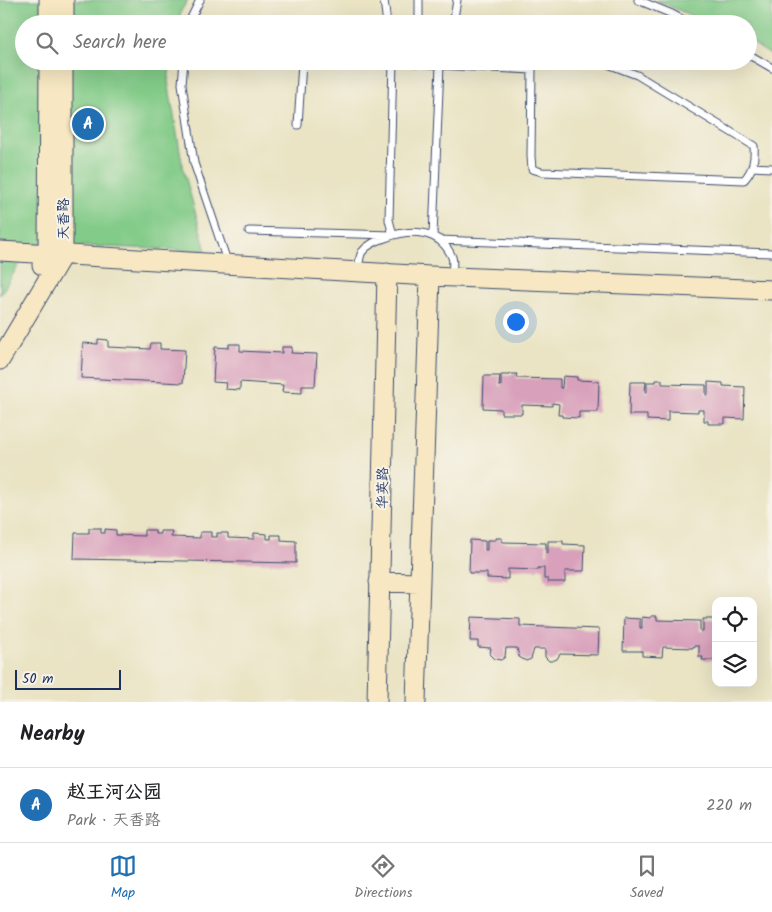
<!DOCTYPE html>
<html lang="en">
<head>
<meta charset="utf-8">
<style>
	:root { --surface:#fff; --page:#f6f6f6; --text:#202124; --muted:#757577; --line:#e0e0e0; --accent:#1f6fb2 }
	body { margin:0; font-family:Kalam,"LXGW WenKai TC",sans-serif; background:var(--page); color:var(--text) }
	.controls { position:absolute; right:15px; bottom:15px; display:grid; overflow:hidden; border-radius:10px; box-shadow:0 5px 20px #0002 }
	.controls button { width:45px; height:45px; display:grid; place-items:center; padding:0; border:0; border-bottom:1px solid var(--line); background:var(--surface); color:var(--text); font:25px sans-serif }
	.scale { position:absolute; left:15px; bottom:12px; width:106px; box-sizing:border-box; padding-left:5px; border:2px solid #1b2f5e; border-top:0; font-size:14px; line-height:18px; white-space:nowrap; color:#1b2f5e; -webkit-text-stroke:4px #f7f3e8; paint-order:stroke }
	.you { position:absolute; left:515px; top:321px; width:18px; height:18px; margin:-12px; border:4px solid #fff; border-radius:50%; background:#1a73e8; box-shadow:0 0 0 8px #1a73e833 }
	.badge { display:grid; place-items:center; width:32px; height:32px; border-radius:50%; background:var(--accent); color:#fff; font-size:16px; font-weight:700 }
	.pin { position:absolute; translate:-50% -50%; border:2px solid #fff; box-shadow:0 1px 5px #0006 }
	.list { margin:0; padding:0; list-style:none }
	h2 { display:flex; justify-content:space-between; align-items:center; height:65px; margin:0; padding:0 20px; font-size:21px }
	h2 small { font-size:16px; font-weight:400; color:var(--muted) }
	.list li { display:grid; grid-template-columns:32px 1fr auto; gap:15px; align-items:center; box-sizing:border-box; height:75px; padding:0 20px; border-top:1px solid var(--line) }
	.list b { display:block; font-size:19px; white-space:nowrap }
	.list p { margin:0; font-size:16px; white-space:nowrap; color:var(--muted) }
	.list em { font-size:16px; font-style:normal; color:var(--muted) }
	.icon { flex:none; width:28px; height:28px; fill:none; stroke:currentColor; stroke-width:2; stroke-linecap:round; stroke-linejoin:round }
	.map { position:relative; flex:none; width:772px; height:702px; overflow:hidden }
	.search { position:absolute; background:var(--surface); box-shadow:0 5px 20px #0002; left:15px; right:15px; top:15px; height:55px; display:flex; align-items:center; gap:12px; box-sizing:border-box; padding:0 18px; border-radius:28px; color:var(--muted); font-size:19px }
	.sheet { height:140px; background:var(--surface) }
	nav { display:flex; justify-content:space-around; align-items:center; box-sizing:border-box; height:70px; border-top:1px solid var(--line); background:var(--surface); font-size:14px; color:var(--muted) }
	nav a { display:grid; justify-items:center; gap:2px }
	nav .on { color:var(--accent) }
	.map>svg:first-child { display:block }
	.green { fill:#82cb88; stroke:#4e7d73 }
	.building { fill:#d8a0bb }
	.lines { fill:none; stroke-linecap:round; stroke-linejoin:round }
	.lane-casing { stroke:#3a4a6d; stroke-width:9 }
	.secondary-casing { stroke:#3a4a6d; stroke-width:21 }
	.lane { stroke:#fff; stroke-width:7 }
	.secondary { stroke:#f7e8c3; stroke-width:19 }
	.labels { text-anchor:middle; stroke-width:4; stroke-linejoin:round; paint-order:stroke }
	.street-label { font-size:14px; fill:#1b2f5e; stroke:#f7f3e8 }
</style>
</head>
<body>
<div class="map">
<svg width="772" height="702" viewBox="0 0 772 702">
	<rect width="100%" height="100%" fill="#f7f3e8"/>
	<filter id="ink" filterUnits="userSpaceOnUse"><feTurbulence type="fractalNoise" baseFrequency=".02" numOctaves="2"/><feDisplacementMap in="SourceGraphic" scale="10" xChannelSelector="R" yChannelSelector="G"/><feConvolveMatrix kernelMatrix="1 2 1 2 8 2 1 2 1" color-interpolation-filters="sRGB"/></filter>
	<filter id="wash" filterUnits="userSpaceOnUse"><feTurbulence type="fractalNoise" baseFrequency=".0096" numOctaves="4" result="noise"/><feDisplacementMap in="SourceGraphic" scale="20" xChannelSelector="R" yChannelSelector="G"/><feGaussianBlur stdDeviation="1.12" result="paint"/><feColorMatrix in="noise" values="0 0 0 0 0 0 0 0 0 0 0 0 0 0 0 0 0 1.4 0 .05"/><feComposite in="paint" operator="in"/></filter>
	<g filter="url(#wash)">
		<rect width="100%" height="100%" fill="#eae4c5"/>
		<path class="green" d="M0 0H188L181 11 179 24H24V61H171L168 81 183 168 206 251 32 244 0 295Z
			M656 0H772V56L748 40V24H710Z"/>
		<g id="blocks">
			<path class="building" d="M98 339 108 340V347L150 349 151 343H160V349L185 350 183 383 81 378 83 343 98 344Z
				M229 344H240V351L282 353V347H292L291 353 317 354 315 386H302V393L282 392 283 385 240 382V390L225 389 226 383 213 382 215 347 229 348Z
				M510 374H517L516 378 560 379V388H562L563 376 577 377V380L599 381 598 412H579V418L562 417V415H558L559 404 552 403V406L522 405V414H501V409L483 408 484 376H500L499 386H501V375H510Z
				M656 380H662V384L706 385V395H708V382L723 383V386L745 387 744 419 725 418V424H708V421H704V410H698V412L668 411V421L647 420V415H629L630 382H646L645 392H647V382H656Z
				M89 528H101V533H105V529L116 530V535L144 536V530H155V534H160V531H172L171 537 200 538V532H211V537H217V533H228V538L254 539V533L267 534V539H271V535H281V540L296 541V563L74 559 75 533H89Z
				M496 538H502V542L546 543V553H548V541H563V544L585 545 584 571H565V582H548V579H544V568H538V570L508 569V579L487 578V573H469L470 540 485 541V550H487V540H496Z
				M651 616H657V620L700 621V631H703V619H716V660H702L703 657H699V646H693V648L663 647 662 657 642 656V651H623L624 618 640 619V628H642V617L651 618Z
				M471 617 520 619V626L599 629 598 655 560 654 557 659 552 661H549L545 657V649H534L531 659 526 661 519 657 517 648H506L505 657 501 660 495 659 490 654 491 648 478 647V641H470Z"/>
		</g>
	</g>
	<g filter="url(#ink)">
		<use href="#blocks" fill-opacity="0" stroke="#3a4a6d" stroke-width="1"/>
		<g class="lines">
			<defs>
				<path id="lane" d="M384 0 387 24
					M638 0 672 14 691 24
					M188 24 200 0
					M419 24V0
					M453 24 457 0
					M748 54 772 68
					M184 61 182 84 194 163 228 264
					M394 61 440 65
					M534 61 532 70 531 156 532 169 542 172 744 180C753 170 755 160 754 146L637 75 600 61
					M298 125 302 63 390 61
					M752 167 772 168
					M249 231 393 235 389 220 393 61
					M433 236 440 65 532 70
					M439 240 772 253
					M358 270C359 265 359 257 362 252 368 244 377 241 385 238 410 228 440 229 452 257 454 262 452 271 452 277"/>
				<path id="secondary" d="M49 24V0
					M64 24V0
					M0 251 430 276 772 290
					M42 265 48 254 49 61
					M0 360 63 254V61
					M379 582 420 583
					M377 702 387 273
					M416 702 430 276"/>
			</defs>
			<use href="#lane" class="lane-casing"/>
			<use href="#secondary" class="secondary-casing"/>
			<use href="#lane" class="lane"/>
			<use href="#secondary" class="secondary"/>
		</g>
	</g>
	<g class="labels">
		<g class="street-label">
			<text transform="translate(63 219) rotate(-90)" y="5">天香路</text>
			<text transform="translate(382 488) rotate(-89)" y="5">华英路</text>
		</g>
	</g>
</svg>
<div class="controls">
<button><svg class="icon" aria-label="locate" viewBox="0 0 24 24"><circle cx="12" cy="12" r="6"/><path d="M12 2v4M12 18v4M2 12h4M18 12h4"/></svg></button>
<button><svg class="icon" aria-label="layers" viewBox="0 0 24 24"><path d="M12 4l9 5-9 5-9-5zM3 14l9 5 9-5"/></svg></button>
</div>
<div class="scale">50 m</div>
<div class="you"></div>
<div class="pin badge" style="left:88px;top:124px">A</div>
<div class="search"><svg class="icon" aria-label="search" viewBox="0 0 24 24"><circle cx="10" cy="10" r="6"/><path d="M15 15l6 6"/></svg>Search here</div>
</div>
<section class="sheet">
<h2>Nearby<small></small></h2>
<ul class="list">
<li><span class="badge">A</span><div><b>赵王河公园</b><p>Park · 天香路</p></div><em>220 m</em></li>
</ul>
</section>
<nav>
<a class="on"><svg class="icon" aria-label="map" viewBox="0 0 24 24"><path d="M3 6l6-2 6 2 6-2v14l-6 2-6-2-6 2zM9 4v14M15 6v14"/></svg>Map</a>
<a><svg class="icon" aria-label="directions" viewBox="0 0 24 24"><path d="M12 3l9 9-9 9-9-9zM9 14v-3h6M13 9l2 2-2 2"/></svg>Directions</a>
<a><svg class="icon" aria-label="saved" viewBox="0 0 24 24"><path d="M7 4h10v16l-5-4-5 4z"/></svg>Saved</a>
</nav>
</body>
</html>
